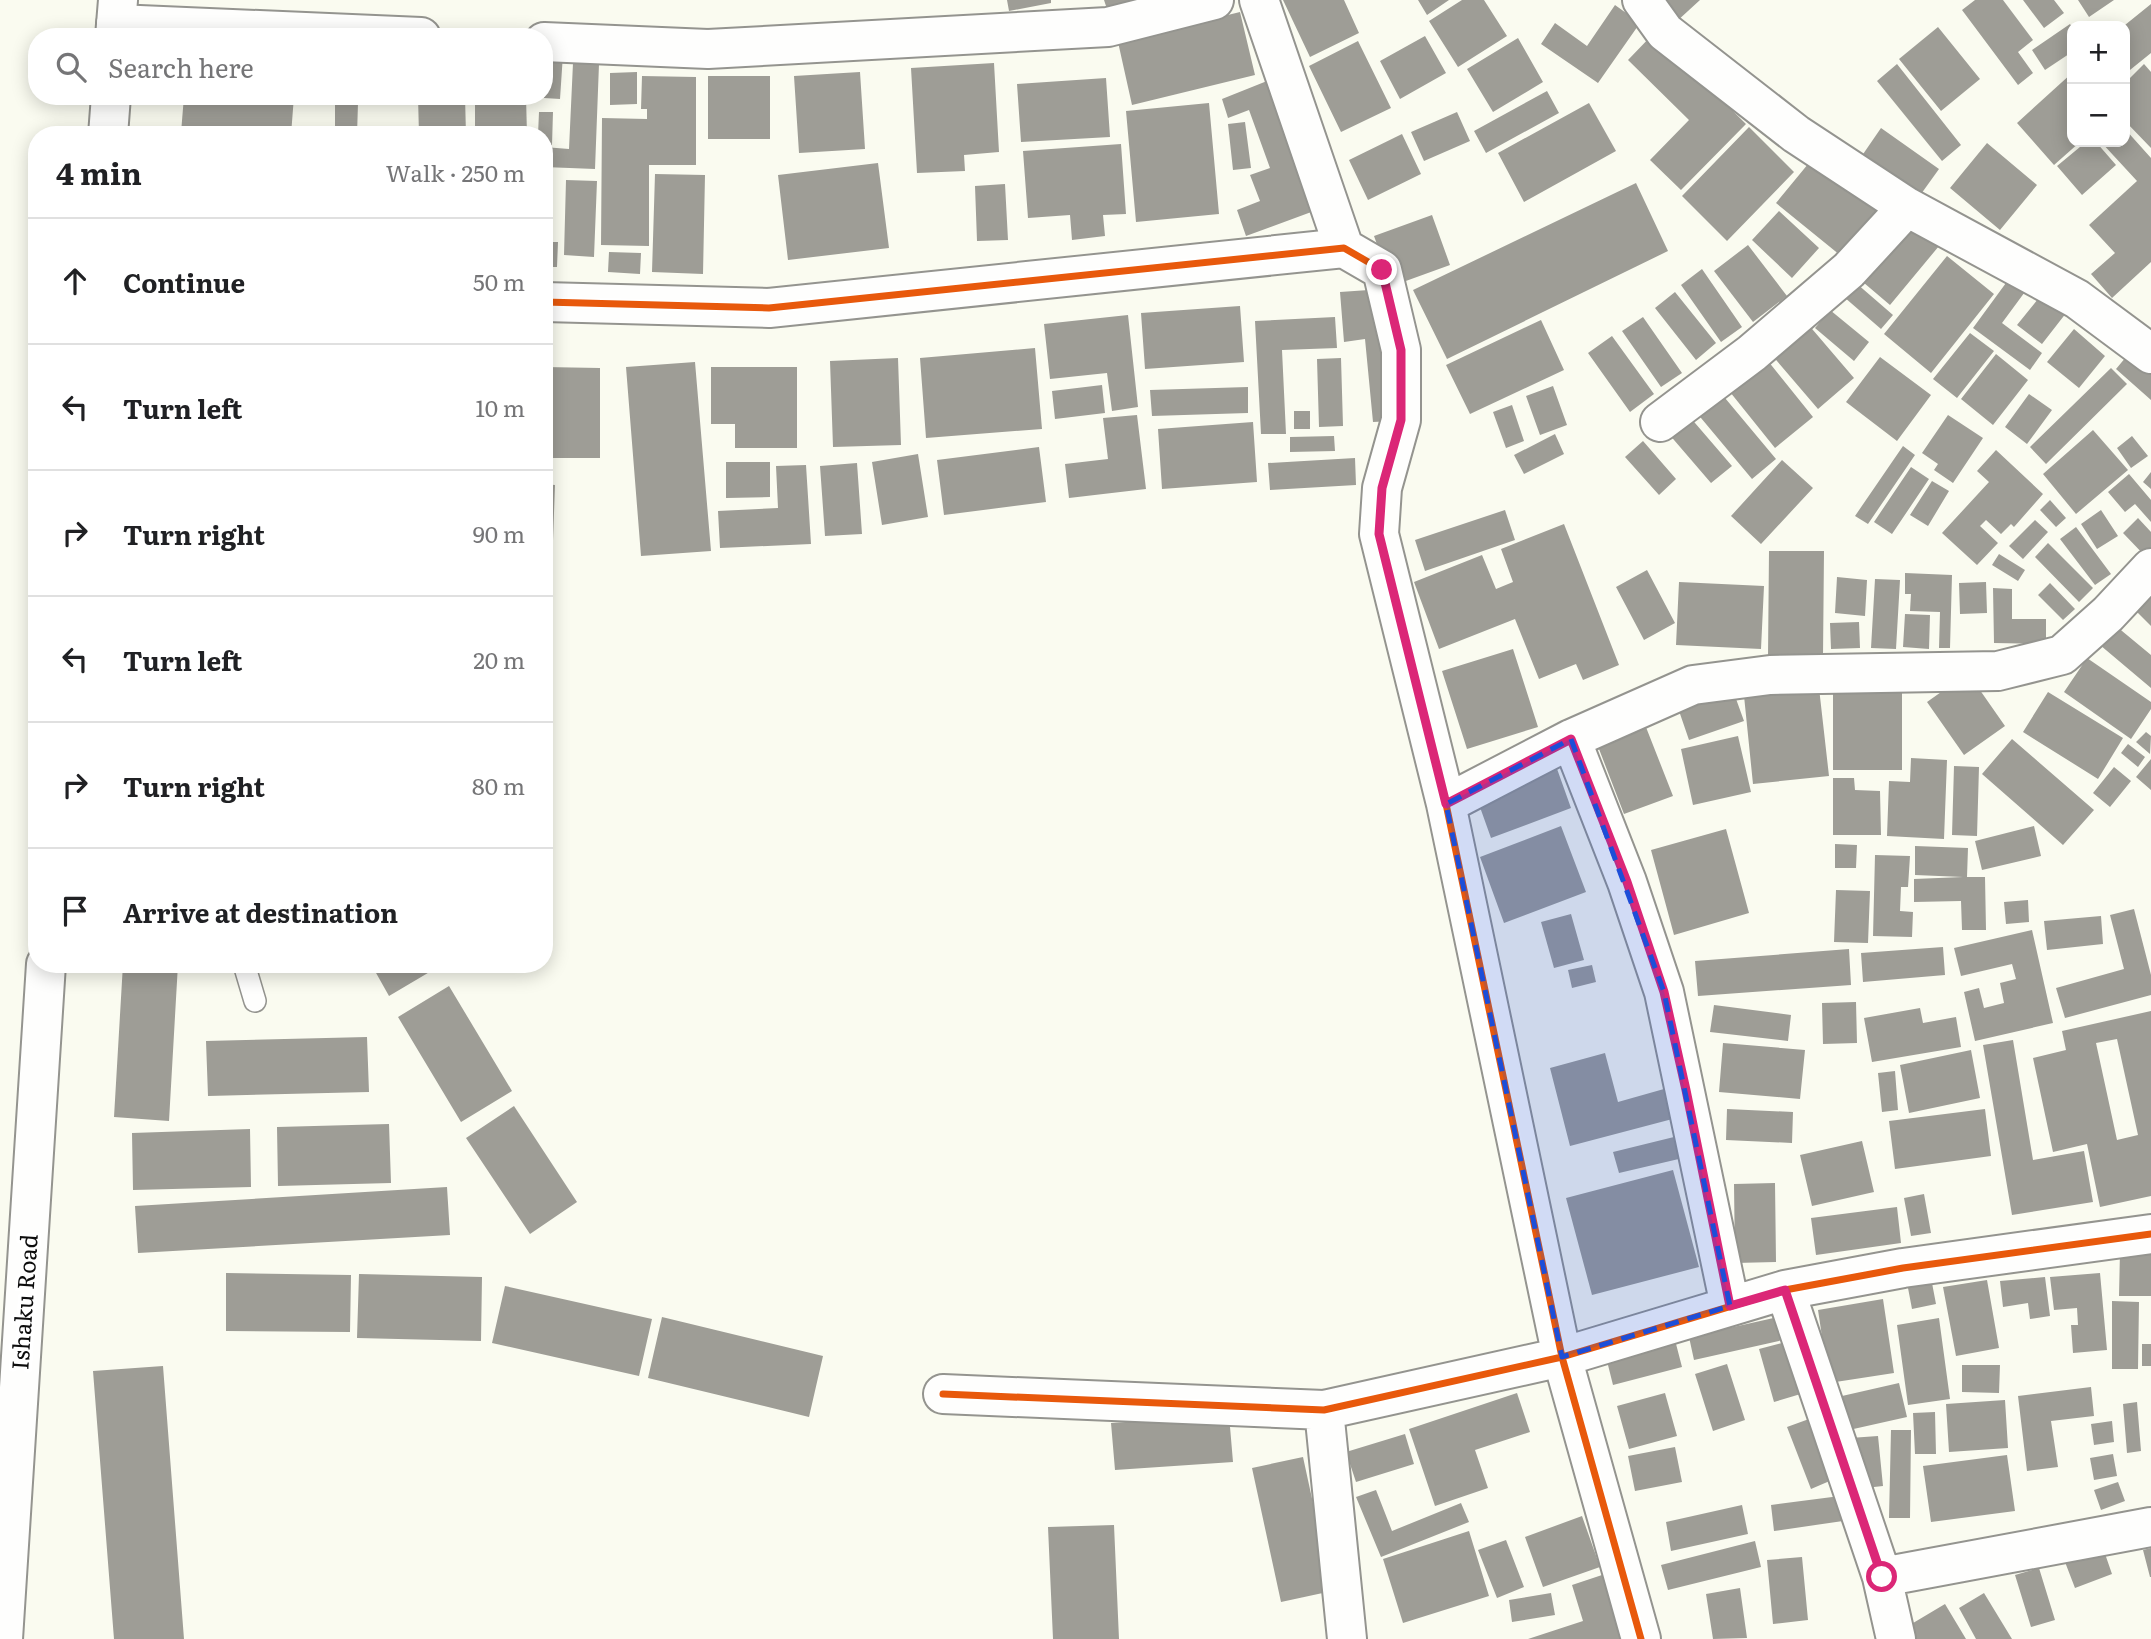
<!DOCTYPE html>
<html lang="en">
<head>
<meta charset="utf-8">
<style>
	:root { --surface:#fff; --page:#f2f2f2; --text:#202124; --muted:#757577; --line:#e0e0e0 }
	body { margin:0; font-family:Literata,serif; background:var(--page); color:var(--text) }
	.controls { position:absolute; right:21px; top:21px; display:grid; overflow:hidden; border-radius:14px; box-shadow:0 4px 18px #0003 }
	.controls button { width:63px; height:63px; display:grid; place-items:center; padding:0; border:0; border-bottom:2px solid var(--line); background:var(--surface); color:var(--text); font:35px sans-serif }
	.stop { position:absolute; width:21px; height:21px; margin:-16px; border:5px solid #db2777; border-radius:50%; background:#fff }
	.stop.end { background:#db2777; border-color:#fff; box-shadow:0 2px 7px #0008 }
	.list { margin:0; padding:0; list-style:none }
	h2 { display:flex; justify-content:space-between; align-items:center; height:91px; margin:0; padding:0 28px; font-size:30px }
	h2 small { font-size:23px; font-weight:400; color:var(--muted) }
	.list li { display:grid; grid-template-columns:46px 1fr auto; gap:21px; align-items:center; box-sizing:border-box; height:126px; padding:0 28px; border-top:2px solid var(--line) }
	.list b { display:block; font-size:26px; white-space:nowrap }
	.list em { font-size:23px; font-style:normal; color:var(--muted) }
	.icon { flex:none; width:38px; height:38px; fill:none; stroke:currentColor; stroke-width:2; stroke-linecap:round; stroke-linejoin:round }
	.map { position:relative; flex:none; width:2151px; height:1639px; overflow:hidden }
	.search { position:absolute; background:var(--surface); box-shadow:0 4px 18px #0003; left:28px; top:28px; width:525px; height:77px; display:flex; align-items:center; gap:18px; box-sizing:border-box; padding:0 24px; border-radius:28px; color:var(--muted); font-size:26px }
	.panel { position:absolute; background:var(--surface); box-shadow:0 4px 18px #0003; left:28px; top:126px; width:525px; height:847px; border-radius:28px }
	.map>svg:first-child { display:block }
	.building { fill:#9e9d96; fill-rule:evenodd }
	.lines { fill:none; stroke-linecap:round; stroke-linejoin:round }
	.service-casing { stroke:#94948f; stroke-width:24 }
	.minor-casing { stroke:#94948f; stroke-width:42 }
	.tertiary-casing { stroke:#94948f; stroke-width:42 }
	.service { stroke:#fefefd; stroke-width:21 }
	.minor { stroke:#fefefd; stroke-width:38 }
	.tertiary { stroke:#fefefd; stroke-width:38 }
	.cycleway-casing { stroke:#fff; stroke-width:11 }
	.cycleway { stroke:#e8590c; stroke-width:7 }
	.route { stroke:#db2777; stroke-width:9 }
	.marked { fill:#1d4ed8; fill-opacity:0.2; stroke:#1d4ed8; stroke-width:5; stroke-dasharray:14 9; stroke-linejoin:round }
	.labels { text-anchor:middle; stroke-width:7; stroke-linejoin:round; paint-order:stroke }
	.street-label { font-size:23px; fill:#0d0d0d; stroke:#fff }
</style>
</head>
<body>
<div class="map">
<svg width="2151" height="1639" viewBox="0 0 2151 1639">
	<rect width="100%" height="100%" fill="#fafbf0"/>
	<path class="building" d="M1007 0H1051V3L1009 11Z
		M1104 0H1157L1109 15Z
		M1283 0H1344L1359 33 1310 57Z
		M1418 0H1449L1427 15Z
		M1462 0H1484L1507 36 1458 67 1429 21Z
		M1657 0H1700L1676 22Z
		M1975 0H2003L2033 40 2018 52 2033 73 2018 85 1962 10Z
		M2023 0H2054L2064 13 2044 28Z
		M2078 0H2114L2089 17Z
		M2151 4V53L2125 74V25Z
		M1615 5 1640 23 1598 83 1541 44 1555 23 1587 46Z
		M1240 12 1255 75 1132 105 1118 42Z
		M2070 24 2072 27V52L2045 70 2032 50Z
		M1938 27 1980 79 1941 111 1899 59Z
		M1654 33 1746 124 1681 190 1650 160 1689 120 1628 60Z
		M1425 36 1446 73 1400 99 1380 61Z
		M1518 38 1543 82 1493 112 1467 69Z
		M1358 41 1391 108 1341 132 1309 66Z
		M544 53 563 54 560 99 544 98Z
		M573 63 599 64 595 169 544 167V147L569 149Z
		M994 63 999 152 964 155 965 171 917 173 911 68Z
		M1897 64 1961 145 1942 161 1877 81Z
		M2144 64 2151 72V148L2125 121V83Z
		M637 72V104L610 105V73Z
		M860 72 865 149 799 153 794 76Z
		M2072 73V142H2080L2054 165 2017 123Z
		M642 76 696 77V165H649V246L601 245 602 118 647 119V109H641Z
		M708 76H770V139H708Z
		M1106 78 1110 137 1021 142 1017 84Z
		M1267 81 1314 211 1246 236 1237 210 1260 201 1250 175 1270 168 1249 110 1228 118 1222 99Z
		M1547 91 1559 113 1486 153 1474 131Z
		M184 96H294L291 135 181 133Z
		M418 96H465L466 135H419Z
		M505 96H526L527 135H475V104L505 103Z
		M335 102 358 103 357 135H335Z
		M1209 103 1219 214 1136 222 1126 111Z
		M1589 103 1616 151 1524 202 1498 153Z
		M539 112H553L552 145 544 144V135H538Z
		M1457 112 1470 141 1424 161 1411 132Z
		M1245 122 1251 168 1233 170 1228 124Z
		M1749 127 1794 172 1727 241 1682 196Z
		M1881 128 1939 169 1916 201 1859 160Z
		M2125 129 2151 158V262L2112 298 2091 274 2115 253 2089 225 2137 181 2101 142H2125Z
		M1402 134 1421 174 1368 200 1349 160Z
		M2086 142H2096L2116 165 2082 195 2057 166Z
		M1987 143 2037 185 2000 230 1950 188Z
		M1121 144 1126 214 1103 215 1105 236 1072 240 1070 215 1028 218 1023 151Z
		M1813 158 1887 218 1851 264 1776 203Z
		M878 163 889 248 788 260 778 175Z
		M655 174 705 175 703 274 652 272Z
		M544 175H553L552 201H544Z
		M566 180 597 181 594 257 564 255Z
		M1636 183 1668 251 1447 359 1413 290Z
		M1005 184 1008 240 977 241 975 186Z
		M1779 211 1819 248 1792 278 1752 240Z
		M1432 215 1450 265 1392 286 1374 236Z
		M1906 219 1939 246 1890 305 1857 277Z
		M544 242H558L557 267H544Z
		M1748 245 1787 296 1753 322 1714 271Z
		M609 252 641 253 640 274 608 272Z
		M1947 256 1994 294 1931 373 1884 334Z
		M1702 269 1742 327 1721 342 1681 285Z
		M2014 272 2030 285 2002 323 2042 353 2030 370 1973 328Z
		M1856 283 1893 315 1881 329 1844 297Z
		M1383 289 1393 421 1373 422 1365 339 1344 342 1340 292Z
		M2046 289 2070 308 2042 344 2017 325Z
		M1675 292 1716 343 1696 360 1655 308Z
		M1240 306 1244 362 1145 369 1141 313Z
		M1830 310 1869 342 1854 361 1815 328Z
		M1128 315 1138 407 1112 411 1107 373 1050 379 1044 324Z
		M1335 317 1337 348 1282 350 1286 434H1261L1255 321Z
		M1643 317 1682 373 1661 387 1622 331Z
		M1541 320 1564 370 1470 414 1446 365Z
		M1807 323 1854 378 1818 409 1771 354Z
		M2074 329 2105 356 2079 388 2047 362Z
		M1970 333 1994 351 1957 398 1933 379Z
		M1612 336 1654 394 1630 412 1588 353Z
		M1035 348 1042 429 926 438 920 358Z
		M2131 351 2151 369V400L2116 369Z
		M1996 354 2028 380 1993 425 1961 399Z
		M1764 356 1813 417 1775 448 1726 387Z
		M1880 357 1931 395 1897 441 1846 402Z
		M898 358 901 445 833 447 830 361Z
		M1341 358 1343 426 1319 427 1317 359Z
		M695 362 711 551 641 556 626 367Z
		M544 367 600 368V458H544Z
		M711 367H797V448H735V424H711Z
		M2111 368 2127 384 2046 464 2030 447Z
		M1102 385 1105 413 1055 419 1052 391Z
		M1553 386 1567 425 1540 435 1526 396Z
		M1248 387V413L1152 416 1150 390Z
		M1720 392 1776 459 1752 479 1696 412Z
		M2029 394 2052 410 2027 444 2005 427Z
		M1512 405 1524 441 1506 448 1493 412Z
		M1294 411H1310V429H1294Z
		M1137 415 1146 489 1069 498 1065 464 1108 459 1103 418Z
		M1948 415 1983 438 1953 483 1934 470 1938 464 1922 453Z
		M1689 416 1732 466 1711 483 1668 433Z
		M1253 422 1257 482 1162 489 1158 429Z
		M2093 430 2128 470 2076 514 2043 474Z
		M1555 434 1564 454 1524 474 1514 455Z
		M1334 436 1335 451 1290 452V437Z
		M2132 436 2148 456 2131 468 2117 448Z
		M1643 441 1676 479 1659 495 1625 457Z
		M1903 446 1915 455 1868 524 1855 516Z
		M1039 447 1046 502 944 515 937 460Z
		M1996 450 2043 494 2014 527 2011 524 2001 534 1986 520 1980 526 1998 543 1977 565 1942 533 1989 482 1977 471Z
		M918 454 928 517 882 525 872 462Z
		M1355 458 1356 485 1270 490 1268 463Z
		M1782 460 1813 488 1761 544 1731 516Z
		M726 462H770V497L726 498Z
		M857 463 862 534 825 536 820 466Z
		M806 465 811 544 720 548 718 511 778 508 776 466Z
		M1911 467 1929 479 1892 534 1874 522Z
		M2151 472V489L2143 482Z
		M2129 474 2151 500V522L2135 504 2125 512 2108 492Z
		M1932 481 1949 491 1928 526 1910 515Z
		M544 484 555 485 552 568H544Z
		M2050 500 2066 518 2056 527 2040 510Z
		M1505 510 1515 540 1425 571 1415 540Z
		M2101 510 2118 536 2097 549 2081 524Z
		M2138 518 2151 532V554L2147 558 2123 533Z
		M2035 520 2048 532 2023 559 2009 546Z
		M1564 524 1619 665 1583 680 1576 664 1539 679 1515 619 1439 649 1414 582 1482 555 1496 589 1513 582 1501 549Z
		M2076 527 2111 574 2095 585 2060 539Z
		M2048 543 2093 588 2079 602 2035 557Z
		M1769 551H1824L1823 656H1768Z
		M1999 554 2025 570 2018 581 1992 565Z
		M1647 570 1675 623 1644 640 1616 587Z
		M1905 573 1952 575 1950 648H1939L1940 612 1910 611 1911 594H1905Z
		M1837 577 1867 580 1865 616 1835 613Z
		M1875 579 1900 580 1896 649 1871 648Z
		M1679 582 1764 586 1761 649 1676 645Z
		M1986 582 1987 613 1960 614 1959 583Z
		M2050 583 2075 609 2063 620 2038 595Z
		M2151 584V626L2130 605Z
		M1993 588 2012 589V619H2046V644L1994 643Z
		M1905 614 1930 615 1929 649 1903 647Z
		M1859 622 1860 648 1831 649 1830 623Z
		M2116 626 2151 655V688L2100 645Z
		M1513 649 1538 727 1467 749 1442 671Z
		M2087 658 2151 702V709L2131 739 2064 692Z
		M1968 673 2005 726 1964 755 1927 702Z
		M1818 679 1829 776 1753 784 1743 686Z
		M1731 685 1744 721 1689 740 1677 705Z
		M1833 688 1902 689V770H1833Z
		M2048 692 2123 738 2098 779 2023 732Z
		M1642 717 1673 796 1624 814 1594 736Z
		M2146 732 2151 736 2150 754 2136 742Z
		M1738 736 1751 792 1693 805 1681 749Z
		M2012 739 2094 810 2063 845 1982 774Z
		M2128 744 2145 757 2138 767 2121 753Z
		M1911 758 1947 760 1944 839 1887 836 1889 781 1910 782Z
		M2151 759V790L2136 777Z
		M1556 766 1571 808 1491 838 1476 796Z
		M1954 766 1979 767 1977 836 1952 835Z
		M2114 767 2131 781 2110 807 2093 793Z
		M1833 778H1854L1855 790 1880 791 1881 835H1833Z
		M1561 826 1586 892 1504 923 1480 857Z
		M2034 826 2041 856 1982 870 1975 841Z
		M1726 829 1749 913 1674 935 1651 850Z
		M1835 844 1857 845 1856 868H1835Z
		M1915 846 1968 848 1967 877H1985L1986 930H1962L1961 901 1914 902V879L1963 877 1915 875Z
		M1875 855 1910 856 1908 887H1901L1900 911 1913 912 1912 937 1873 936Z
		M1836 890 1870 891 1868 943 1834 942Z
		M2028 900 2029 922 2006 924 2004 902Z
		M2134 909 2151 975V995L2065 1018 2056 988 2124 969 2110 915Z
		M1571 914 1584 960 1554 968 1541 922Z
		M2101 916 2103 944 2047 950 2044 921Z
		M2032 930 2053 1023 1975 1041 1964 992 1979 988 1984 1008 2004 1003 2000 983 2016 979 2012 964 1961 976 1954 948Z
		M1943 947 1945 975 1863 982 1861 953Z
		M1849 949 1851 985 1698 996 1695 961Z
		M123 964H178L169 1121 114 1117Z
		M371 964H437L438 967 389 996Z
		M1592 965 1596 982 1572 988 1568 970Z
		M449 986 512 1091 461 1122 398 1017Z
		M1856 1002 1857 1043 1823 1044 1822 1003Z
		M1714 1005 1791 1015 1788 1041 1710 1032Z
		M1920 1008 1923 1023 1956 1017 1961 1047 1872 1062 1864 1018Z
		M2151 1011V1196L2100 1207 2087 1144 2053 1152 2033 1058 2066 1050 2062 1031ZM2117 1039 2138 1135 2117 1140 2096 1043Z
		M367 1037 369 1092 208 1096 206 1041Z
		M2013 1040 2033 1160 2084 1151 2093 1202 2012 1215 1983 1045Z
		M1723 1043 1805 1050 1800 1099 1719 1092Z
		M1971 1050 1980 1098 1909 1113 1900 1065Z
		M1605 1053 1618 1102 1671 1087 1680 1117 1570 1146 1550 1068Z
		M1895 1071 1898 1110 1882 1112 1878 1073Z
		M514 1106 577 1202 530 1234 466 1138Z
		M1727 1109 1793 1112 1792 1143 1726 1140Z
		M1985 1109 1991 1156 1895 1169 1889 1121Z
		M389 1124 391 1183 278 1186 277 1127Z
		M250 1129 251 1187 133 1190 132 1133Z
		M1678 1136 1683 1158 1619 1173 1613 1152Z
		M1862 1141 1874 1192 1812 1206 1800 1155Z
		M1673 1170 1699 1267 1592 1295 1566 1198Z
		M1775 1183 1776 1262 1735 1263 1734 1184Z
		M447 1187 450 1235 138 1253 135 1206Z
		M1924 1194 1931 1233 1911 1236 1904 1198Z
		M1897 1207 1901 1243 1816 1255 1811 1218Z
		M2120 1252 2151 1253V1296H2119Z
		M226 1273 351 1275 350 1332 226 1331Z
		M2100 1273 2107 1350 2073 1353 2071 1325H2078L2077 1308 2054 1310 2050 1277Z
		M359 1274 482 1277 481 1341 357 1338Z
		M2045 1277 2050 1316 2030 1319 2028 1303 2003 1307 2000 1281Z
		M1987 1280 1999 1348 1956 1356 1943 1287Z
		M1932 1283 1936 1304 1912 1309 1908 1288Z
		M505 1286 652 1319 639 1376 492 1343Z
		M1883 1299 1894 1373 1829 1383 1818 1310Z
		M2112 1301 2139 1302 2138 1369H2112Z
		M662 1317 823 1356 809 1417 648 1378Z
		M1778 1317 1783 1340 1694 1360 1689 1337Z
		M1939 1318 1950 1399 1908 1405 1897 1325Z
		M1675 1340 1682 1367 1613 1385 1606 1357Z
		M1790 1341 1804 1393 1774 1402 1759 1349Z
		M2142 1344H2151V1366H2142Z
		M1727 1364 1745 1420 1713 1431 1695 1374Z
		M1962 1365H2000L1999 1393 1962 1392Z
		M163 1366 184 1639H114L93 1371Z
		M1899 1383 1907 1417 1849 1430 1842 1396Z
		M2091 1387 2094 1416 2051 1421 2058 1467 2027 1471 2018 1396Z
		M1517 1393 1530 1432 1475 1450 1488 1488 1435 1506 1409 1429Z
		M1665 1393 1677 1436 1629 1449 1617 1406Z
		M2005 1400 2008 1448 1949 1452 1946 1404Z
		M2137 1402 2141 1451 2127 1453 2123 1404Z
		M1935 1412 1936 1454H1915L1913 1413Z
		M1229 1415 1233 1462 1115 1470 1111 1423Z
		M1809 1419 1832 1480 1811 1489 1787 1427Z
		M2112 1421 2114 1442 2094 1445 2091 1424Z
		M1891 1430H1911L1910 1518H1889Z
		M1405 1434 1414 1464 1356 1482 1346 1452Z
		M1878 1436 1883 1486 1856 1489 1850 1438Z
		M1675 1447 1682 1482 1635 1491 1628 1456Z
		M2113 1454 2117 1476 2094 1480 2090 1458Z
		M2007 1455 2015 1511 1931 1522 1923 1466Z
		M1303 1457 1332 1591 1281 1602 1252 1468Z
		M2118 1482 2125 1501 2101 1510 2094 1490Z
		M1376 1490 1392 1531 1461 1503 1469 1522 1381 1557 1356 1497Z
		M1840 1496 1843 1521 1774 1531 1771 1505Z
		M1742 1505 1748 1534 1671 1551 1666 1522Z
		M1582 1516 1600 1567 1543 1587 1525 1537Z
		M1114 1525 1119 1639H1053L1048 1527Z
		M1469 1531 1489 1596 1403 1623 1383 1559Z
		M1506 1540 1524 1587 1497 1598 1478 1550Z
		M1755 1541 1761 1567 1668 1590 1661 1565Z
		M2103 1548 2112 1574 2075 1588 2065 1562Z
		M2151 1548V1577H2150L2143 1550Z
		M1802 1557 1808 1620 1773 1624 1767 1560Z
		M2039 1568 2055 1620 2031 1627 2015 1575Z
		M1602 1575 1621 1639H1528L1583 1621 1572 1585Z
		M1740 1588 1747 1638 1713 1639 1706 1594Z
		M1551 1593 1555 1615 1512 1622 1509 1600Z
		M1984 1593 2012 1639H1976L1959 1608Z
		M1945 1604 1966 1639H1902L1898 1632Z"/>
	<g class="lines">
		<defs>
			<path id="service" d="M244 964 255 1001"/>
			<path id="minor" d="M1259 0 1344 248
				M1642 0 1665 32 1796 134 1907 207 2077 299 2151 354
				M116 24 421 37
				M544 42 708 49 1108 27 1214 0
				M544 302 769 308 1344 248 1382 270 1401 350V420L1382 488 1379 534 1446 804 1562 1357 1641 1639
				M1660 422 1752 353 1849 270 1907 207
				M1571 739 1627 882 1664 992 1730 1306
				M1446 804 1571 739 1693 685 1770 675 1998 671 2062 655 2108 614 2151 568
				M1785 1290 1882 1577 1896 1639
				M943 1394 1324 1410 1562 1357 1785 1290 1903 1268 2151 1234
				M1324 1410 1347 1639
				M1882 1577 2151 1527"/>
			<path id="tertiary" d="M115 37 118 0
				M108 135 111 96
				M3 1639 46 964"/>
		</defs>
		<use href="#service" class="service-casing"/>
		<use href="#minor" class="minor-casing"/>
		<use href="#tertiary" class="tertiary-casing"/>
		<use href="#service" class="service"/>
		<use href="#minor" class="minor"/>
		<use href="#tertiary" class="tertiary"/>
		<defs>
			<path id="cycleway" d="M544 302 769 308 1344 248 1382 270 1401 350V420L1382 488 1379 534 1446 804 1562 1357 1641 1639
				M943 1394 1324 1410 1562 1357 1785 1290 1903 1268 2151 1234"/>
		</defs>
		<use href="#cycleway" class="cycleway-casing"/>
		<use href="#cycleway" class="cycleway"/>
	</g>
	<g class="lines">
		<path class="route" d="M1382 270 1401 350V420L1382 488 1379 534 1446 804 1571 739 1627 882 1664 992 1686 1090 1730 1306 1785 1290 1882 1577"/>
	</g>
	<path class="marked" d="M1571 739 1664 992 1730 1306 1562 1357 1446 804Z"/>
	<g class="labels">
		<g class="street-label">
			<text transform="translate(25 1302) rotate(-86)" y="8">Ishaku Road</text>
		</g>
	</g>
</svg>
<div class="controls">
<button>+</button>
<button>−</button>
</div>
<div class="stop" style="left:1882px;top:1577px"></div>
<div class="stop end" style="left:1382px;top:270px"></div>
<div class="search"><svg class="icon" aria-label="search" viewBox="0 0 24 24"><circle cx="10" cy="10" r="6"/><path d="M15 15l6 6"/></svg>Search here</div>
<section class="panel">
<h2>4 min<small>Walk · 250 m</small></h2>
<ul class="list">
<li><svg class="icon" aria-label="ahead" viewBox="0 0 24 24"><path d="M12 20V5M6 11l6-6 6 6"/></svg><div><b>Continue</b></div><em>50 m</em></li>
<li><svg class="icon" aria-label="left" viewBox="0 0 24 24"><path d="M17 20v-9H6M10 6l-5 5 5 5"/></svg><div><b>Turn left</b></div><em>10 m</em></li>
<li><svg class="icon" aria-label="right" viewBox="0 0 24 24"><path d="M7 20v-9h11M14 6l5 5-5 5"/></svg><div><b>Turn right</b></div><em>90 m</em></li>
<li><svg class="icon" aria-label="left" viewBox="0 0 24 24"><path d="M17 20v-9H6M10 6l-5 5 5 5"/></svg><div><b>Turn left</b></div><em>20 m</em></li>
<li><svg class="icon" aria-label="right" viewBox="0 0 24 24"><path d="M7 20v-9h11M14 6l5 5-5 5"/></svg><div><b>Turn right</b></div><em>80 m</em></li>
<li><svg class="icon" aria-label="arrive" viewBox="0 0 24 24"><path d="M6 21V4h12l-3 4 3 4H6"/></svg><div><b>Arrive at destination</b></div></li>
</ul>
</section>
</div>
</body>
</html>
